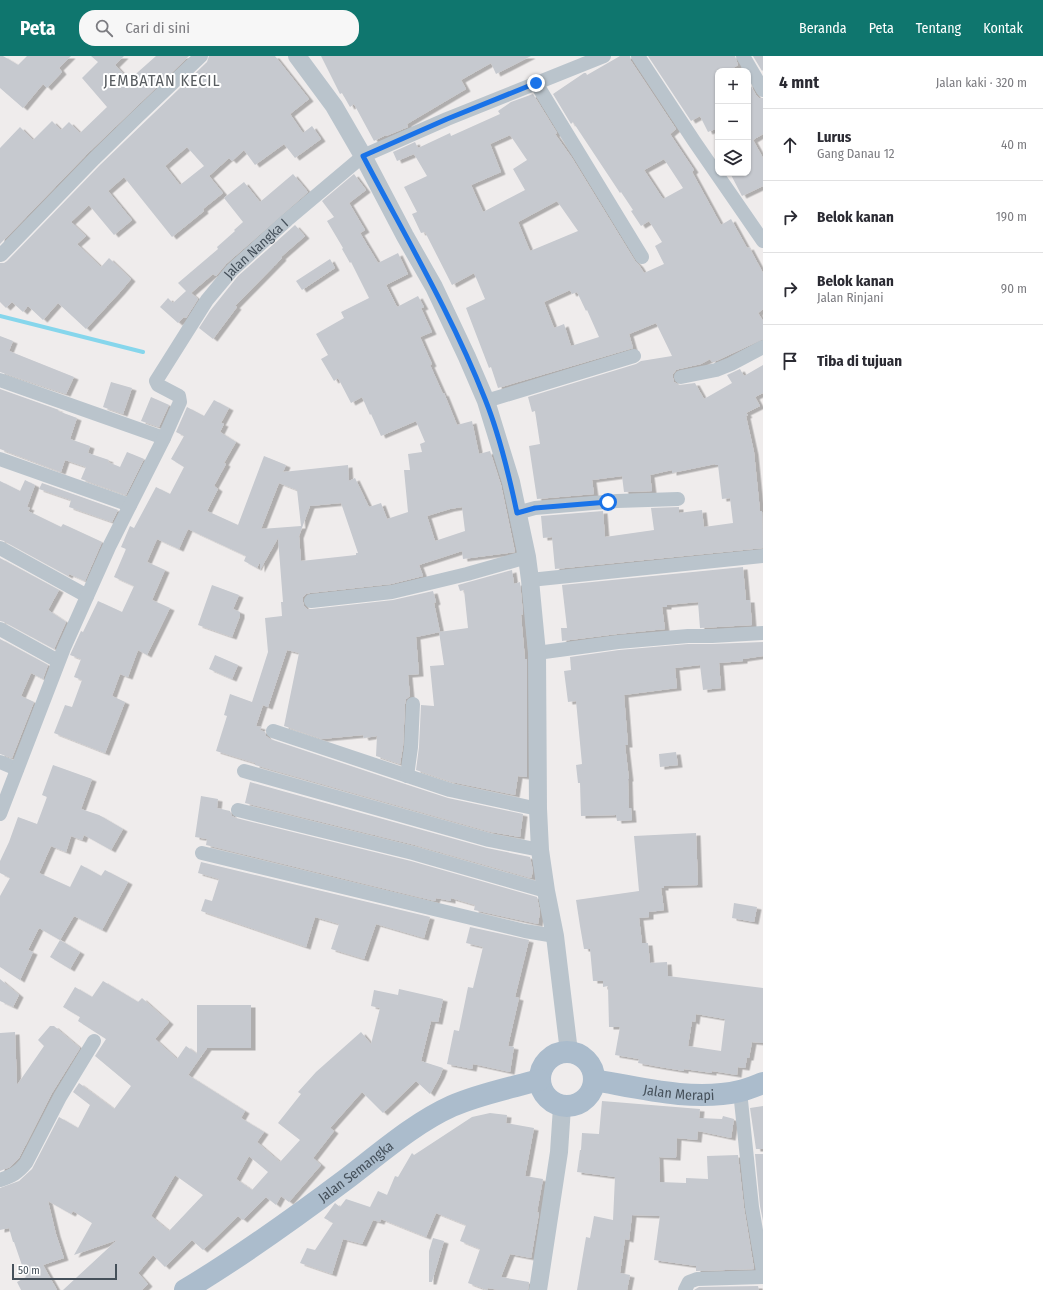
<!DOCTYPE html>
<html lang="id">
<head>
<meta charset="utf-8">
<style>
	:root { --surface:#fff; --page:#f7f7f7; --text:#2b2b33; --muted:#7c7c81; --line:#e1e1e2; --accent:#0f766e }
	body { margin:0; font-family:"Fira Sans Condensed",sans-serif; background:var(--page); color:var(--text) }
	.controls { position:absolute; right:12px; top:12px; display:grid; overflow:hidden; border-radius:8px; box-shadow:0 1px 3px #0004 }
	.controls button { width:36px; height:36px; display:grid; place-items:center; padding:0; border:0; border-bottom:1px solid var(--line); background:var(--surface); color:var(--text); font:20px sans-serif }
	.scale { position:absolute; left:12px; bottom:10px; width:105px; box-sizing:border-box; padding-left:4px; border:2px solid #45505a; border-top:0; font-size:11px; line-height:14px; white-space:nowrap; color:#45505a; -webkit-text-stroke:3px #fff; paint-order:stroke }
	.stop { position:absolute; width:12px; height:12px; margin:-9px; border:3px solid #1a73e8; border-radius:50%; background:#fff }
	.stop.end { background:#1a73e8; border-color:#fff; box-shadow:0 1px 4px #0008 }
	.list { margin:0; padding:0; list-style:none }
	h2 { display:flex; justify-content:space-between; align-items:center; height:52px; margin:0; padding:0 16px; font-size:17px }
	h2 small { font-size:13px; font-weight:400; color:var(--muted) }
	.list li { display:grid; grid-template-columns:26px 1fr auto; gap:12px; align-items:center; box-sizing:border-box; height:72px; padding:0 16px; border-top:1px solid var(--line) }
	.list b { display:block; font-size:15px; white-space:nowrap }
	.list p { margin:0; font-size:13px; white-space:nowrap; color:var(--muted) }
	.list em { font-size:13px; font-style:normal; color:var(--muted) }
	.icon { flex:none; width:22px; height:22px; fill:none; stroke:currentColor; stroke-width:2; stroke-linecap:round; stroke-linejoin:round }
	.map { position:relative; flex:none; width:763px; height:1234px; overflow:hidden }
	header { display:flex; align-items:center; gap:24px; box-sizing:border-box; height:56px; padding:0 20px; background:var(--accent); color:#fff }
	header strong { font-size:19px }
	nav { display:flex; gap:22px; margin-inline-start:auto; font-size:14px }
	.search { width:280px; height:36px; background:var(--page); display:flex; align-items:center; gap:10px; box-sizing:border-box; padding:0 14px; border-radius:16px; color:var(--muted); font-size:15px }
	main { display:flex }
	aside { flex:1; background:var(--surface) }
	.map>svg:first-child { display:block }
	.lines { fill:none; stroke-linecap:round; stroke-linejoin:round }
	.stream { stroke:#86d6ec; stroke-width:4 }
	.building { fill:#c6c9cf; fill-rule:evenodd; filter:url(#shadow) }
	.minor { stroke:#bac4cc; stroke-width:14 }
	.tertiary { stroke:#bac4cc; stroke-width:18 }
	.primary { stroke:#abbccc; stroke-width:22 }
	.route { stroke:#1a73e8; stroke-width:5 }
	.labels { text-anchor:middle; stroke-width:4; stroke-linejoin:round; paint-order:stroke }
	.street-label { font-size:14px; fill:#45505a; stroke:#fff }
	.quarter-label { font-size:16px; letter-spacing:1px; fill:#595d61; stroke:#fff }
</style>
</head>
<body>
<header>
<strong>Peta</strong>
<div class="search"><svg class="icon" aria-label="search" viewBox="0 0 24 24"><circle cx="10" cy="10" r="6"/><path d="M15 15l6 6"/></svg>Cari di sini</div>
<nav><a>Beranda</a><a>Peta</a><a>Tentang</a><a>Kontak</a></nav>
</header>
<main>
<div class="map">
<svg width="763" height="1234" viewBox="0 0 763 1234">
	<defs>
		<filter id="shadow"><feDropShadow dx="4.5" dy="2.5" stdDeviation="0" flood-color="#0004"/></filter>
	</defs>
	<rect width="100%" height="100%" fill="#efecec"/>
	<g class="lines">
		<path class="stream" d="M0 260 143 296"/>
	</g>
	<path class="building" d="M0 0H3L18 9 27 0H71L59 12 62 16 47 32 43 28 23 52 0 32Z
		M91 0H124L115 9 129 24 156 0H189L88 97 0 188V92L20 71 33 84 52 65 61 74 69 66 80 77 107 51 82 22 98 6Z
		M209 0H275L309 43 290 58 303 77 312 70 321 83 295 102 284 88 255 109 244 94 232 105 229 102 209 120 223 137 203 153 204 155 172 181 124 121 108 135 132 164 114 179 89 149 71 166 86 180 77 188 101 211 109 202 131 223 121 235 86 273 58 247 43 264 28 250 23 256 12 246 6 252 0 246V207H4L7 205 100 109 207 6ZM187 91 204 110 180 129 165 110Z
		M321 0H531L496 18 491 7 461 24 466 33 407 68 408 71 386 80V79L374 85 354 48 350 51 342 37 340 38Z
		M620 0H630L631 5 676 73 670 78 694 114 692 116 721 169 731 163 747 192 749 191 763 217V253L758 257 763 265V283L714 306H712L710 303 701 308 679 313 676 314 673 318V322L674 326 679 329 695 327 704 343 732 327 727 319 740 313 744 320 763 309V337L755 341 760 350 746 357 748 359 746 360 754 396 760 455H762L763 492 555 513 552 481 543 482 541 460 603 455 605 481 654 474 651 452 679 451V457L702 454 704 471 733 467 730 442 722 443 718 409H715V408L672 417V414L650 419 652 435 624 436 622 420 592 424 594 438 537 443 529 390 540 388 535 355 532 356 528 341 636 308 641 305 672 300 656 267 629 278 633 292 498 332 491 311 489 312 466 252 485 243 474 217 452 229 425 176 421 177 412 158 417 156 404 131 427 120 414 98 397 105 393 96 415 86 418 92 450 77 451 80 500 58 498 55 511 46 533 38 557 77 555 78 572 102 635 205 639 209 644 217 664 208 655 190 662 186 649 165 641 170 631 155 633 154 621 136 620 137 573 66 571 68 553 38 584 17H586L587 19ZM510 79 527 104 513 113 525 134 483 156 471 129 501 116 490 88ZM664 103 683 132 663 143 644 114ZM557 145 578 175 530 195 518 166ZM570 234 572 238 577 236 586 255 587 254 599 281 571 290 564 268 554 272 544 246Z
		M648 0H735L738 9 728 15H718V72L708 76 700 60 691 65Z
		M753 0H763V14L762 15Z
		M748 25 756 39 759 42H763V78L753 84 763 102V130L742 140 730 117H748Z
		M293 118 308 136 226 208 216 220 213 218 191 237 198 243 186 262 184 261 178 267 160 251 168 242 173 247 186 235 178 227 218 193 217 191 235 175 234 174 243 166 224 142 244 126 260 146Z
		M354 118 366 134 349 147 365 174 360 177 378 207 398 197 408 218 386 229 397 251 418 240 424 251 421 252 432 276 420 281 432 308 430 309 443 338 444 337 457 369 472 365 479 398 490 395 501 429 515 496 463 503 462 495 419 509 423 520 391 528 310 537 306 538 303 541V546L304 550 307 553H312L393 544 433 535 436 546 434 547 440 576 416 581 419 618 408 619 410 640 406 643 405 648 403 690 400 708 376 700 377 680 364 682 363 679 322 683 284 670 299 597 287 594 268 651 263 649 256 670 261 671 260 674 265 676 266 680 270 683 405 728 448 742 523 758 520 781 491 776 255 709V707L216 695 227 660 224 659 230 638 252 646 268 596 265 562 282 560 281 546H283L278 482 260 514V506L257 512 244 505 246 500 188 473 179 493 157 483 147 506 165 514 152 544 170 552 147 599 138 594 128 621 120 618 112 640 125 646 105 697 54 677 65 649 72 651 82 624 74 621 81 603 70 599 81 575 83 576 98 545 122 556 134 530 114 521 126 493 121 491 130 470 134 472 156 431 170 438 184 411 171 403 184 380 176 376 187 351 204 360 214 344 229 352 221 367 224 368 220 376 236 386 224 407 226 408 214 430 218 433 207 455 238 469 264 400 286 409 283 416 348 409 349 425 355 422 369 451 381 447 387 463 408 456 404 414H410L408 398 422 396 420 388 425 386 416 365 381 380 371 358 370 359 362 341 351 347 338 322 334 325 321 303 328 299 316 278 344 262 341 256 369 242 351 206 350 207 342 193 343 192 327 165 334 161 322 145ZM279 427 297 434 301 470 261 473ZM341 447 358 497H356V499L301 505 299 480 310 450ZM462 451 465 475 435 485 427 460 450 453Z
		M295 169 305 180 281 201 282 202 235 250 237 251 213 283 199 272 210 255 238 220Z
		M330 203 335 212 302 234 296 225Z
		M0 280 13 285 9 295 74 321 66 338 0 316Z
		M111 326 132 332 123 358 103 351Z
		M0 333 59 354 58 355 77 362 70 383 90 390 88 397 109 404 108 406 120 411 127 396 144 403 126 439 81 423 86 411 65 404 61 416 0 393Z
		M151 341 169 349 159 371 141 365Z
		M25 424 35 429 27 451 30 452 28 455 61 471 63 468 102 486 85 525 69 518 68 520 4 485 0 484V425L20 435Z
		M42 427 118 454 112 466 69 451 71 444 39 433Z
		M0 502 59 534 48 554 66 566 54 593 4 566 0 565Z
		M743 511 746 544H750L752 569 700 572 698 546 667 549V551H662L665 573 617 578 562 585 561 572H567L562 529Z
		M512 514 514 528 520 526 523 558 521 559 525 603H527V721L518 720 515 739 452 726 416 714 419 691 421 649 434 650 430 610 444 609 439 576 468 572 464 534 460 535 458 529Z
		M212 529 239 539 233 553 240 556V560L232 581 198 569Z
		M0 583 48 609 43 623 31 617 21 640 34 646 12 702 0 698Z
		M763 586V600L743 603V605L719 607 721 632 703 634 700 609 675 612 677 632 624 639 628 689H625L629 723H628L629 752H631L632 764 617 765 616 759 581 760 580 727H578L576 709 582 708 576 645 568 646 564 615 571 614 570 601 619 594 688 588H712Z
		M215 599 238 609 232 623 209 613Z
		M676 696 678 709 660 711 659 698Z
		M53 709 92 723 81 753 99 759 123 773 111 794 84 779 82 784 71 780 66 796 51 790 39 817 70 831 81 809 101 820 105 814 128 826 102 874 74 860 60 884 39 872 28 894 33 896 20 924 0 911V840L10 822 0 817V805L9 786 18 761 37 768 47 741 42 739Z
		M250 726 487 792 530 801 533 815 531 822 415 789 245 747Z
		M201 740 218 743 217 752 230 755 232 760 236 762 411 805 537 841 540 856 538 868 474 854 475 849 451 842V845L436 842 435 845 206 789 207 783 195 781Z
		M696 777 698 829 664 830V832H661L664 854 649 856V861L639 862 642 887H648L650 907 667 906 668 920 763 932V987L752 986 749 1002H747L745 1012 738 1011 737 1019 712 1015V1017L684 1013V1015L660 1011 638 1007 639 1003 615 999 620 971H609L608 930 603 931V925H593L590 893H584L580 870 576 844 639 835 634 780ZM696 958 725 963 721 995 688 990 692 965 695 966Z
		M201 806 430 861 424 882 376 868 364 903 331 893 339 868 315 861 306 891 201 855 205 843 212 845 219 823 198 817Z
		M734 847 757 851 754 866 732 862Z
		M470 871 529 884 515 941 519 942 508 990 514 991 510 1016 473 1008 472 1013 447 1008 454 974 459 975 468 931 473 932 483 891 466 887Z
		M60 884 80 896 70 913 50 901Z
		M0 923 19 939 13 951 0 945Z
		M103 925 138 946 142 942 169 966 155 983 177 1003 186 990 197 998V949H251V992H207L188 1019 245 1055 241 1062 264 1076 257 1086 280 1106 300 1084 278 1067 301 1038 298 1036 316 1016 361 976 371 988 380 952 371 950 374 934 398 939 399 933 443 943 438 966 431 965 421 1005 443 1012 440 1020 430 1038 416 1025 383 1057 362 1036 330 1072 334 1075 313 1102 321 1109 289 1146 281 1140 276 1149 266 1141 243 1164 238 1160 203 1194 192 1184 165 1211 153 1199 138 1217 148 1228 142 1234H63L117 1184 74 1199 92 1167 73 1155 71 1158 48 1145 56 1178 64 1202 43 1209 57 1234H21L17 1226 26 1221 14 1186H13L9 1172 0 1174V1132L19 1125 32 1113 59 1061 78 1072 90 1049 73 1036 79 1027 114 1053 131 1030 95 1000 106 983 78 965 80 961 63 951 75 931 92 941ZM249 1100 268 1116 252 1134 236 1123ZM175 1119 203 1139 169 1175 151 1160Z
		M50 970H54L80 992 52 1037 19 1102 10 1111 0 1115V977L15 976 17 1029 44 990 38 984Z
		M602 1045 700 1053 699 1062 722 1063 723 1060 734 1063 731 1082 698 1075 697 1084 677 1082 676 1102 659 1101 660 1126 686 1127V1122L708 1123 707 1100 738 1099 744 1152 754 1213 696 1215V1210L654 1204 660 1160 632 1159 629 1184 625 1183 620 1217 630 1219 627 1234H577L586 1181 590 1182 594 1160 613 1164 615 1121 577 1116 580 1094H581L582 1077 599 1078Z
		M763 1050V1093H756L750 1052Z
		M490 1057 507 1059 506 1067 534 1072 525 1120 543 1123 537 1156 539 1157 531 1202 510 1198 501 1221 529 1226 528 1234H499L488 1232 487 1234 468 1227 480 1193 460 1185 466 1169 436 1157 426 1181 381 1163 380 1166 373 1164 362 1188 343 1183 332 1218 300 1207 307 1192 315 1194 333 1167 324 1162 335 1147 340 1151 346 1143 370 1151 378 1135 387 1139 395 1120 398 1121 412 1097 414 1099 472 1061Z
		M755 1098H763V1165L760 1150Z
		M433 1182 444 1185 432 1226H429V1195Z
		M758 1230 759 1234H694L699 1231Z"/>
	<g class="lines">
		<g class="minor">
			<path d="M638 0 694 85 763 185"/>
			<path d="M743 0 763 34"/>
			<path d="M536 27 642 201"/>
			<path d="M1 199 94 103 138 60 201 0"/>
			<path d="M681 321 716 314 731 308 763 291"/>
			<path d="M0 324 164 382"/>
			<path d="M486 345 634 300"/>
			<path d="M0 403 130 449"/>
			<path d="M517 457 535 452 617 445 678 443"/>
			<path d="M0 492 87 540"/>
			<path d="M530 524 763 500"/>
			<path d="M311 545 392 536 467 518 527 501"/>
			<path d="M0 573 58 605"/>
			<path d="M537 597 618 586 688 580H712L763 577"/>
			<path d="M273 675 450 734 538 753"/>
			<path d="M0 706 17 713"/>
			<path d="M244 715 489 784 540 794"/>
			<path d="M407 720 411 691 413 648"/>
			<path d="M238 754 413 797 546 835"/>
			<path id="s1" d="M0 758 64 592 110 489 164 382 180 346 179 340 158 329 156 325 207 244 232 214 287 164 363 100 447 63 604 0"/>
			<path d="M202 797 525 875 555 880"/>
			<path d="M740 1035 752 1151 763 1216"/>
			<path d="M0 1124C12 1120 18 1117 26 1107L60 1041 94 985"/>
			<path d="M685 1234 689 1226 697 1223 763 1221"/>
		</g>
		<path class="tertiary" d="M297 0 334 50 363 100 405 180 434 231 467 301 486 345 511 426 527 501 530 524 537 597 538 753 540 794 546 835 555 880 569 996
			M538 1234 559 1096 562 1051"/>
		<g class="primary">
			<circle cx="567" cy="1023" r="27"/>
			<path id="s2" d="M594 1024C640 1032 694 1046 740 1035 748 1033 755 1030 763 1027"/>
			<path id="s3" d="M185 1234C240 1201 293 1163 345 1124 378 1099 414 1067 452 1050 479 1038 510 1032 539 1024"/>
		</g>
	</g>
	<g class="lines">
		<path class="route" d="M536 27 447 63 363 100C405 180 452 259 485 343 500 380 509 419 517 457L535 452 608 446"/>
	</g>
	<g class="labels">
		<g class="street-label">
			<text dy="5" stroke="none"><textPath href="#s1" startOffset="651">Jalan Nangka I</textPath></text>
			<text dy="5" stroke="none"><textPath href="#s2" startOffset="86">Jalan Merapi</textPath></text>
			<text dy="5" stroke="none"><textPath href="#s3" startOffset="208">Jalan Semangka</textPath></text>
		</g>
		<g class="quarter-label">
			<text x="162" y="30">JEMBATAN KECIL</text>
		</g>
	</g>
</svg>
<div class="controls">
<button>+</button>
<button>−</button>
<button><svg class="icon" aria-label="layers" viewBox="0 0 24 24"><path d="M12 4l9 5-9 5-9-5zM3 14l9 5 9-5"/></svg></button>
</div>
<div class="scale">50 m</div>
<div class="stop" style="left:608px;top:446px"></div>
<div class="stop end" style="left:536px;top:27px"></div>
</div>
<aside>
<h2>4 mnt<small>Jalan kaki · 320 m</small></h2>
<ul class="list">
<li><svg class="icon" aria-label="ahead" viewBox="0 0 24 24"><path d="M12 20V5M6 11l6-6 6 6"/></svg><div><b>Lurus</b><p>Gang Danau 12</p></div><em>40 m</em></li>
<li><svg class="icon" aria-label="right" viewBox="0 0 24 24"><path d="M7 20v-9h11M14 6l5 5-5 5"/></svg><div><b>Belok kanan</b></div><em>190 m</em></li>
<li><svg class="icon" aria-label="right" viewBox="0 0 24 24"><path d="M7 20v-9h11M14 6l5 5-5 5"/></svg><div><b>Belok kanan</b><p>Jalan Rinjani</p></div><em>90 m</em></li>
<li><svg class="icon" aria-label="arrive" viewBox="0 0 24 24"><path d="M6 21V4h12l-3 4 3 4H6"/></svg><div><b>Tiba di tujuan</b></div></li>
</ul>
</aside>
</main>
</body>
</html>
